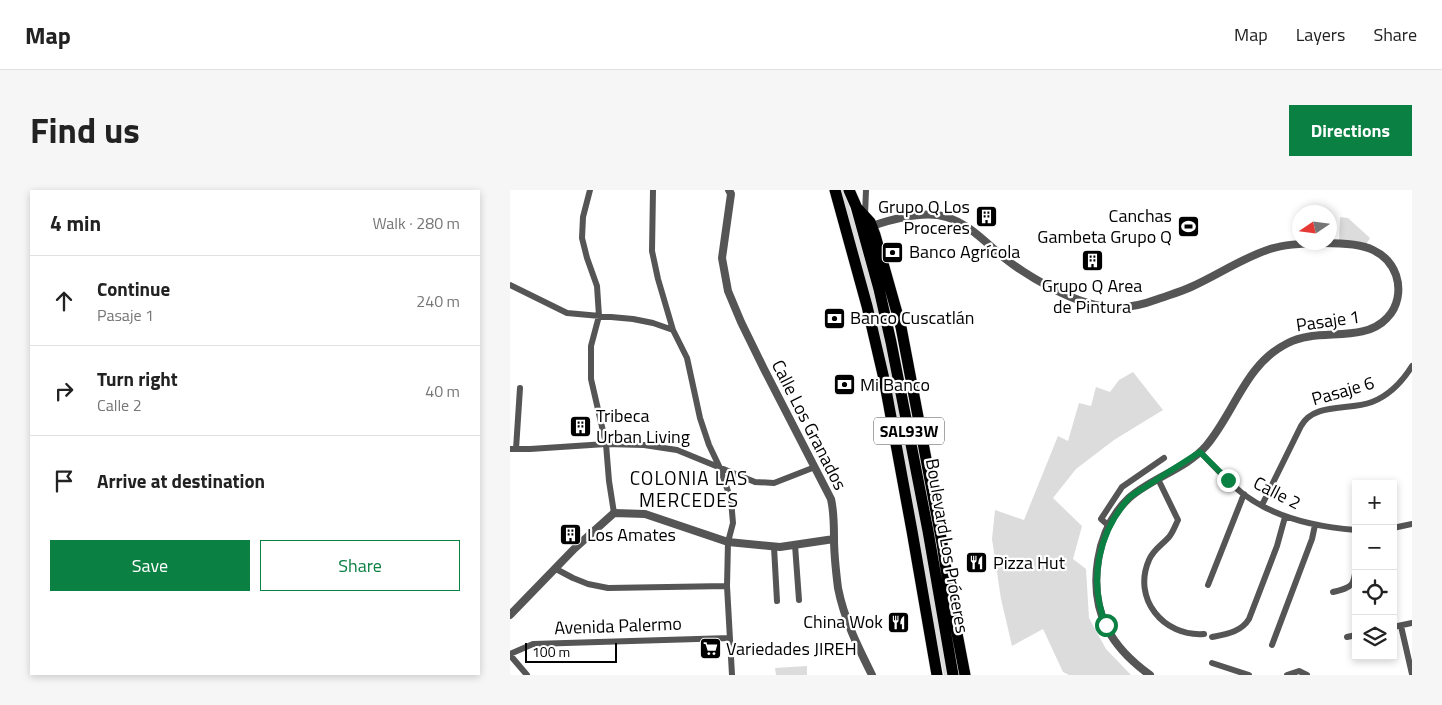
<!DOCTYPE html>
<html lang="en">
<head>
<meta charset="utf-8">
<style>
	:root { --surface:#fff; --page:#f6f6f6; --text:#222; --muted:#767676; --line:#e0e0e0; --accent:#0b8043 }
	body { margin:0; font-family:"Titillium Web",sans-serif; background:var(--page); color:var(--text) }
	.controls { position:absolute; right:15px; bottom:15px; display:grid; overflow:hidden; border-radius:0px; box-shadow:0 2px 8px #0003 }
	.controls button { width:45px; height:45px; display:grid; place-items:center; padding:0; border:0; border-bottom:1px solid var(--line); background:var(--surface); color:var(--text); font:25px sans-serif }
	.compass { position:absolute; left:782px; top:15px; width:45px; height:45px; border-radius:50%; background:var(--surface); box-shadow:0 2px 8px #0003; rotate:257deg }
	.scale { position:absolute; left:15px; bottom:12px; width:92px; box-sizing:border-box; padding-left:5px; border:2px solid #000; border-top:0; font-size:14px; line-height:18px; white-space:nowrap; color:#000; -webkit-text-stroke:4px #fff; paint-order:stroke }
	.stop { position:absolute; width:15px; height:15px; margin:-11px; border:4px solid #0b8043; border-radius:50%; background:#fff }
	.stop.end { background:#0b8043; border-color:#fff; box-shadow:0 1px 5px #0008 }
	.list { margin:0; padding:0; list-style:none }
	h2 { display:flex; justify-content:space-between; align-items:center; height:65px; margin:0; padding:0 20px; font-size:21px }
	h2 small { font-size:16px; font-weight:400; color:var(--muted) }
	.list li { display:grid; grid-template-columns:32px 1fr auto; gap:15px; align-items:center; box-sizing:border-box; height:90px; padding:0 20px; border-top:1px solid var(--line) }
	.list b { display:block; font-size:19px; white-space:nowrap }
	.list p { margin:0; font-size:16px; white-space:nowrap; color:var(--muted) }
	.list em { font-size:16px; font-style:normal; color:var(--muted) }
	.actions { display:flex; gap:10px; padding:15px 20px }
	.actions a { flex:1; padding:11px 0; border:1px solid var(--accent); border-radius:0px; text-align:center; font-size:18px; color:var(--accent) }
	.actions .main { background:var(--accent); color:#fff }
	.icon { flex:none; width:28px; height:28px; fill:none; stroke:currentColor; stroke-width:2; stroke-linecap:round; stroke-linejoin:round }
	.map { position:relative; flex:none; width:902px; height:485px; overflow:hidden; border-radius:0px }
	header { display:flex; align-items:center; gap:30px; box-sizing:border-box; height:70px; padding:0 25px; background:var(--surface); border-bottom:1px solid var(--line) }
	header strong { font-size:24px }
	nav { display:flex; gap:28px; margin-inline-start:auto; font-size:18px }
	.intro { display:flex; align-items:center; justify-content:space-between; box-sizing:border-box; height:120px; padding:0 30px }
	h1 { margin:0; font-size:35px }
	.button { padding:12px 22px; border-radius:0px; background:var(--accent); color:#fff; font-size:18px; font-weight:700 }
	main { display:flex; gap:30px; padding:0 30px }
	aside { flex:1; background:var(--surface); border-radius:0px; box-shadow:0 2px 8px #0003 }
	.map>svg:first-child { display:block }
	.green { fill:#dcdcdc }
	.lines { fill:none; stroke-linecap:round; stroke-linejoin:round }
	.trunk-casing { stroke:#dbdbdb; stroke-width:12 }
	.minor { stroke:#555; stroke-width:6 }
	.tertiary { stroke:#555; stroke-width:8 }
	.trunk { stroke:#000; stroke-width:11 }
	.route { stroke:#0b8043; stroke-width:6 }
	.labels { text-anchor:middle; stroke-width:4.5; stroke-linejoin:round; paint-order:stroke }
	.shield { fill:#fff; stroke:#4c4c4c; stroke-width:1 }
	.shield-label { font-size:16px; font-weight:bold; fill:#000 }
	.poi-label { font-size:18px; fill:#000; stroke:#fff; text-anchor:start }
	.street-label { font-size:18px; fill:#000; stroke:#fff }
	.neighbourhood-label { font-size:19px; letter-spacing:1px; fill:#000; stroke:#fff }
</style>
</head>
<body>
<header>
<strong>Map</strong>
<nav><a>Map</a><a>Layers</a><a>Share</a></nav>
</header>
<div class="intro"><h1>Find us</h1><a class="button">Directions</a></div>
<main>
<aside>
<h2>4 min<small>Walk · 280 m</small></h2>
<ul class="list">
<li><svg class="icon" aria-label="ahead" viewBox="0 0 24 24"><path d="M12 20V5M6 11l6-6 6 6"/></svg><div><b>Continue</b><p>Pasaje 1</p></div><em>240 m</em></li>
<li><svg class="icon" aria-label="right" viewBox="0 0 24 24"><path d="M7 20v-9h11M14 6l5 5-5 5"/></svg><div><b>Turn right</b><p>Calle 2</p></div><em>40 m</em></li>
<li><svg class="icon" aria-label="arrive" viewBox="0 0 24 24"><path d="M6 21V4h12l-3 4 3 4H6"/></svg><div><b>Arrive at destination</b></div></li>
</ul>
<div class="actions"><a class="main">Save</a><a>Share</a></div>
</aside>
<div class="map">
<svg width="902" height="485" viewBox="0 0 902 485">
	<rect width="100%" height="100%" fill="#fff"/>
	<path class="green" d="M328 0H334C386 157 409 322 439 485H434L427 454Z
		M830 27 838 28 860 48 855 56 829 50Z
		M623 182 653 220 604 250 566 279 543 308 572 336 563 369 576 379 579 428 596 459 621 485H559L553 482 533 439 502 456 491 409 482 349 485 320 514 330 548 246 558 251 569 213 581 216 586 197 600 202 609 190Z
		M297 476V485H266L265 478Z"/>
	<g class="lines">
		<defs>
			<path id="trunk" d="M325 0 357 116 374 189 402 341 427 485
				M339 0 346 16 369 99 381 152 418 341 443 485
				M348 19 360 32 365 45 391 137 432 353 441 412 455 485"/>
		</defs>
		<use href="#trunk" class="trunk-casing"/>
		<path class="minor" d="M80 0 73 27 72 48 77 68 87 96 89 126 81 156V189L96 254 99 291 104 323
			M143 0 142 61 148 89 163 140 177 168 190 228 199 255 210 278 221 310 223 333 218 352 217 396 222 485
			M355 25 356 0
			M0 95 57 123 123 129 143 133 163 140
			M0 259H20L96 254 134 255 167 260 245 292 264 293 305 277
			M6 259 10 198
			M690 262C704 276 717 291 732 303 764 328 806 337 846 340
			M648 289 668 330C665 336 663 342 659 347 652 355 643 360 639 370 622 408 653 447 694 444
			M752 315 791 236C804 212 839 221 862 212 880 205 892 192 902 176
			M599 336 591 329 612 297 654 268
			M883 338 902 334
			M285 355 289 410
			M264 357 267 411
			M46 379 63 388 78 394 98 398 217 396
			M698 395 734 304
			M823 402C843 397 844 396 846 376
			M891 436 902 484
			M883 437 902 433
			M702 447C717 444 731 442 739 429L767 356 775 327
			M837 447 846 445
			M762 455 802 349 805 335
			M0 464 23 454 220 448
			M0 465 17 485
			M702 473 739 485
			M777 485 789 481 797 485"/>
		<path class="tertiary" d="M219 0 221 4 212 68 218 101 231 132 254 179 321 309C324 322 324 334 324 348 324 364 326 382 328 398 334 429 348 457 362 485
			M362 36C383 29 414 20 436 27 458 33 476 53 493 67 518 87 565 114 597 117 614 119 632 115 648 109 659 105 670 102 681 97 708 85 732 68 760 59 782 52 842 50 863 60 874 65 882 74 886 85 891 100 888 117 877 128 853 154 808 137 778 153 735 174 725 222 696 256 676 279 641 288 619 308 586 339 577 398 597 438 607 458 622 472 640 485
			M0 425 65 358 104 323 135 324 218 352 270 357 324 349"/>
		<use href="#trunk" class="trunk"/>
	</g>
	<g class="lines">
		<path class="route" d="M596 435C578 391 588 341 621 306L690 262 718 290"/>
	</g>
	<defs>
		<symbol id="building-square" viewBox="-11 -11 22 22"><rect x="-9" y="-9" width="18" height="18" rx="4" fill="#000" stroke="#fff"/><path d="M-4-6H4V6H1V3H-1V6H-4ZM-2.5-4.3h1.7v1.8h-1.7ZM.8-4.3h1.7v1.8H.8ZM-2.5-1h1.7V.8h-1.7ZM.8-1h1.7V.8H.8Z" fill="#fff"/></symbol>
		<symbol id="stadium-square" viewBox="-11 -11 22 22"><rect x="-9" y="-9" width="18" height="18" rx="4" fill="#000" stroke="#fff"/><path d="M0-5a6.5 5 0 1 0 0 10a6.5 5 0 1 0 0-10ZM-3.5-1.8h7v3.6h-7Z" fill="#fff"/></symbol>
		<symbol id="bank-square" viewBox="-11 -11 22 22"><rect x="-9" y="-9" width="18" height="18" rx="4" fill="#000" stroke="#fff"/><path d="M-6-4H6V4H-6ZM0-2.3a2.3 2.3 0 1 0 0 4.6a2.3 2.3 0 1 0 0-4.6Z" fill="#fff"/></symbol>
		<symbol id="restaurant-square" viewBox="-11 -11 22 22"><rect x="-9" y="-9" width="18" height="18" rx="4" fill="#000" stroke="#fff"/><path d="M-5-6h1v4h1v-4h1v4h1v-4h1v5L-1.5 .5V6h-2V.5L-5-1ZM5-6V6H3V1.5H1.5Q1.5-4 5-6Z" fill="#fff"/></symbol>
		<symbol id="supermarket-square" viewBox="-11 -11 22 22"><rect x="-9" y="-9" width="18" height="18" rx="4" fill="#000" stroke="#fff"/><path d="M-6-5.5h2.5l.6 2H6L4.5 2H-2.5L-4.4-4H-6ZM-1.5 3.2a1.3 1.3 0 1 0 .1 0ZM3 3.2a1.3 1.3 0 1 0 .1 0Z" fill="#fff"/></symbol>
	</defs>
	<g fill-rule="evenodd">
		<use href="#building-square" x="464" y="14" width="25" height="25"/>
		<use href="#stadium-square" x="666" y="24" width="25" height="25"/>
		<use href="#bank-square" x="370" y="50" width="25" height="25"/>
		<use href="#building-square" x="570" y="58" width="25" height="25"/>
		<use href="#bank-square" x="312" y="116" width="25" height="25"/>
		<use href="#bank-square" x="322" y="182" width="25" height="25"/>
		<use href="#building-square" x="58" y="224" width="25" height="25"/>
		<use href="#building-square" x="48" y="332" width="25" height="25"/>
		<use href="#restaurant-square" x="454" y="360" width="25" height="25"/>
		<use href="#restaurant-square" x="376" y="420" width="25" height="25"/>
		<use href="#supermarket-square" x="188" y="446" width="25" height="25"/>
	</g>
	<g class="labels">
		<rect class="shield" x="364" y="227.5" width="70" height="27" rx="4"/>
		<g class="shield-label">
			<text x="399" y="247">SAL93W</text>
		</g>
		<g class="poi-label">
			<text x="460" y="23" text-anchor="end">Grupo Q Los<tspan x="460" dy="21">Proceres</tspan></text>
			<text x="662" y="32" text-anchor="end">Canchas<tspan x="662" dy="21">Gambeta Grupo Q</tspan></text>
			<text x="399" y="68">Banco Agrícola</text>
			<text x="582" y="102" text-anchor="middle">Grupo Q Area<tspan x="582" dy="21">de Pintura</tspan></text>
			<text x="340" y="134">Banco Cuscatlán</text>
			<text x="350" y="201">Mi Banco</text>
			<text x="86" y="232">Tribeca<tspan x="86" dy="21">Urban Living</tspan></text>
			<text x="77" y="351">Los Amates</text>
			<text x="483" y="379">Pizza Hut</text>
			<text x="373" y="438" text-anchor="end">China Wok</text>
			<text x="216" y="465">Variedades JIREH</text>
		</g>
		<g class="street-label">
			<text transform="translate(818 131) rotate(-8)" y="6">Pasaje 1</text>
			<text transform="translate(833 201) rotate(-16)" y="6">Pasaje 6</text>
			<text transform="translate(299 235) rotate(63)" y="6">Calle Los Granados</text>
			<text transform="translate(767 303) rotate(27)" y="6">Calle 2</text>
			<text transform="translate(437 356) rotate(80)" y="6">Boulevard Los Próceres</text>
			<text transform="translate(108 436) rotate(-2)" y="6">Avenida Palermo</text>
		</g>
		<g class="neighbourhood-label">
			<text x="179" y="295">COLONIA LAS<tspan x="179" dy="22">MERCEDES</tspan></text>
		</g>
	</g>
</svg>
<div class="controls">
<button>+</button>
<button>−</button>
<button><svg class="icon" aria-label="locate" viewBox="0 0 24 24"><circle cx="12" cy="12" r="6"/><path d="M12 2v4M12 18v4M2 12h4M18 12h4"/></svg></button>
<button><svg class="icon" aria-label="layers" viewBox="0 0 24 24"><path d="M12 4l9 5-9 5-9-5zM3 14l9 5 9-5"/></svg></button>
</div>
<svg class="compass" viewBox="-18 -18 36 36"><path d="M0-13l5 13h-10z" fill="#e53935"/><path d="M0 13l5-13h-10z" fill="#767676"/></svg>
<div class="scale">100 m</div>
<div class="stop" style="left:596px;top:435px"></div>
<div class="stop end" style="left:718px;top:290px"></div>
</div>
</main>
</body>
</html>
